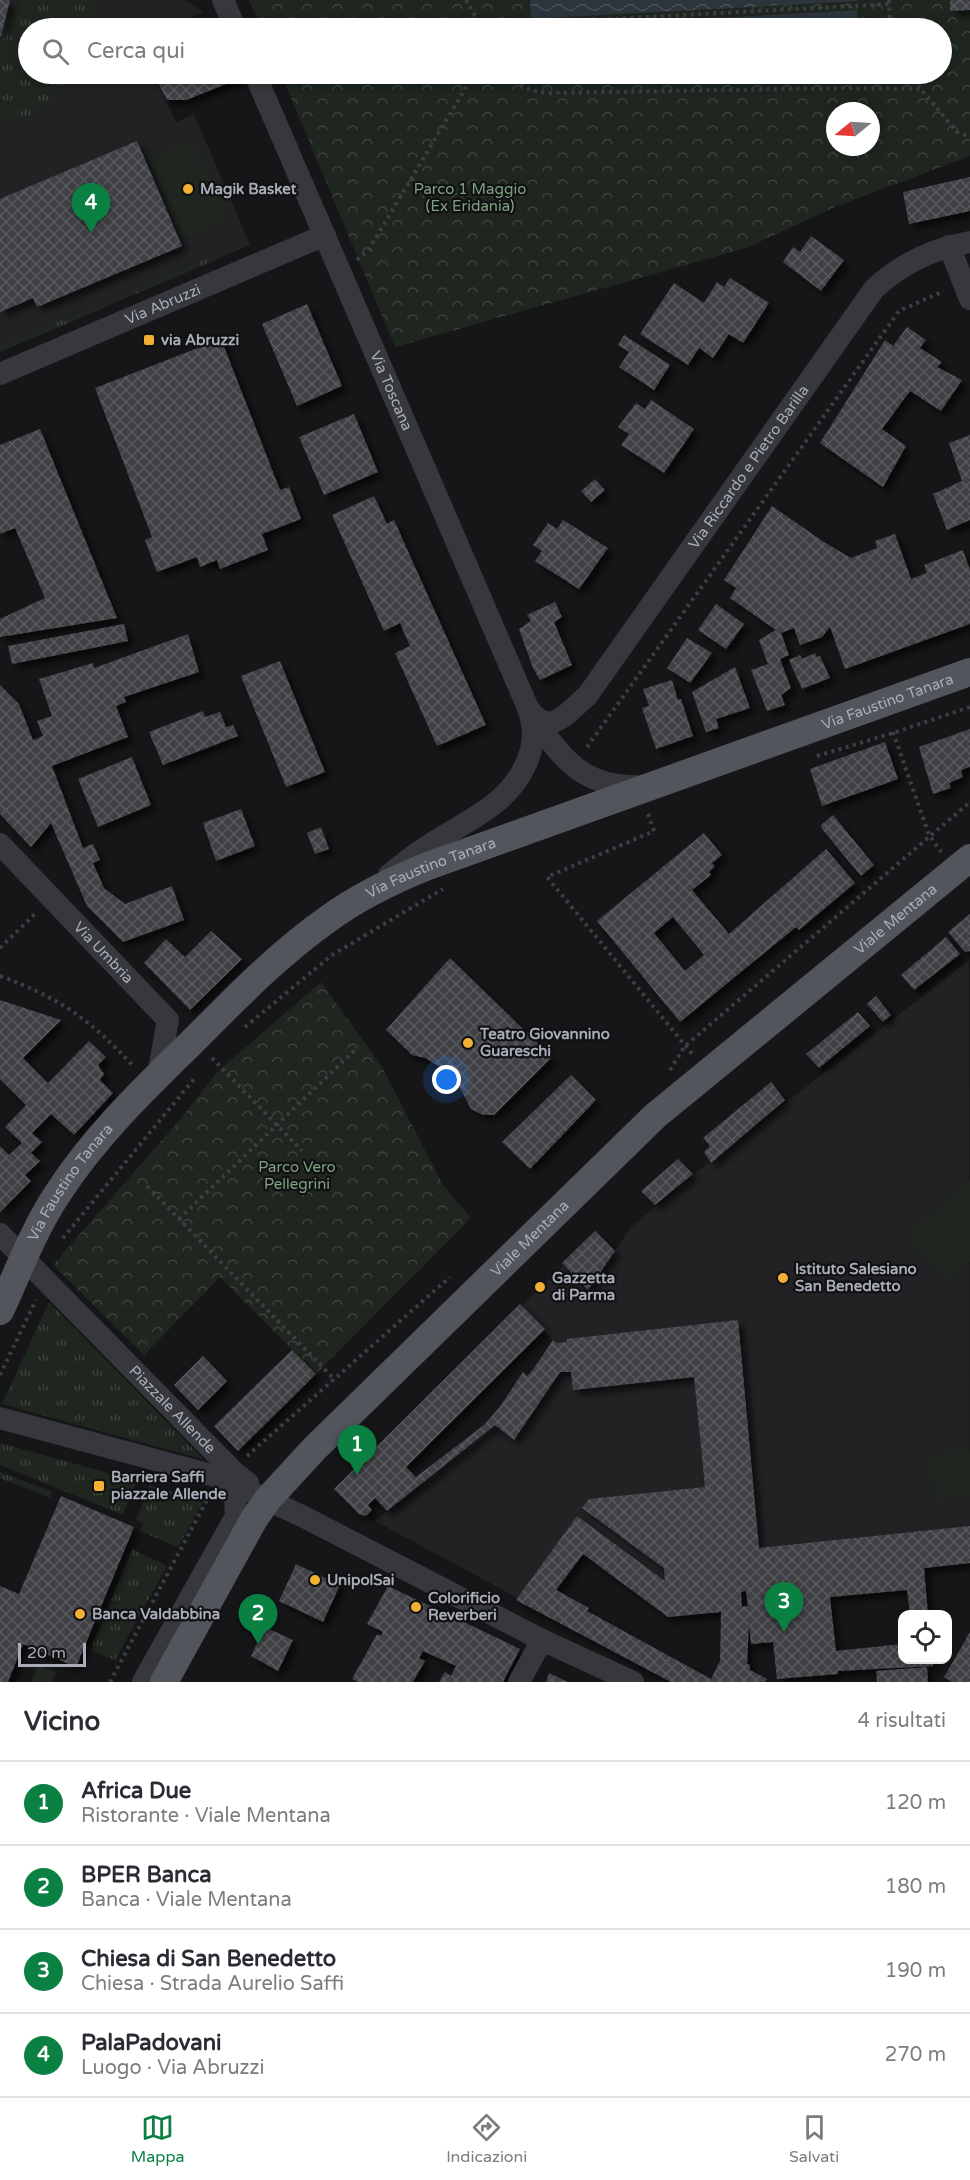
<!DOCTYPE html>
<html lang="it">
<head>
<meta charset="utf-8">
<style>
	:root { --surface:#fff; --page:#f2f2f3; --text:#2b2b33; --muted:#7c7c81; --line:#e1e1e2; --accent:#0b8043 }
	body { margin:0; font-family:"Varela Round",sans-serif; background:var(--page); color:var(--text) }
	.controls { position:absolute; right:18px; bottom:18px; display:grid; overflow:hidden; border-radius:12px; box-shadow:0 3px 9px #0003 }
	.controls button { width:54px; height:54px; display:grid; place-items:center; padding:0; border:0; border-bottom:2px solid var(--line); background:var(--surface); color:var(--text); font:30px sans-serif }
	.compass { position:absolute; left:826px; top:102px; width:54px; height:54px; border-radius:50%; background:var(--surface); box-shadow:0 3px 9px #0003; rotate:252deg }
	.scale { position:absolute; left:18px; bottom:15px; width:68px; box-sizing:border-box; padding-left:6px; border:3px solid #a8adb8; border-top:0; font-size:16px; line-height:21px; white-space:nowrap; color:#a8adb8; -webkit-text-stroke:4px #111113; paint-order:stroke }
	.you { position:absolute; left:447px; top:1080px; width:21px; height:21px; margin:-15px; border:4px solid #fff; border-radius:50%; background:#1a73e8; box-shadow:0 0 0 9px #1a73e833 }
	.badge { display:grid; place-items:center; width:39px; height:39px; border-radius:50%; background:var(--accent); color:#fff; font-size:20px; font-weight:700 }
	.pin { position:absolute; translate:-50% -50px; filter:drop-shadow(0 2px 3px #0008) }
	.pin::after { content:''; position:absolute; top:32px; width:21px; height:18px; background:inherit; clip-path:polygon(0 0,100% 0,50% 100%) }
	.list { margin:0; padding:0; list-style:none }
	h2 { display:flex; justify-content:space-between; align-items:center; height:78px; margin:0; padding:0 24px; font-size:26px }
	h2 small { font-size:20px; font-weight:400; color:var(--muted) }
	.list li { display:grid; grid-template-columns:39px 1fr auto; gap:18px; align-items:center; box-sizing:border-box; height:84px; padding:0 24px; border-top:2px solid var(--line) }
	.list b { display:block; font-size:22px; white-space:nowrap }
	.list p { margin:0; font-size:20px; white-space:nowrap; color:var(--muted) }
	.list em { font-size:20px; font-style:normal; color:var(--muted) }
	.icon { flex:none; width:33px; height:33px; fill:none; stroke:currentColor; stroke-width:2; stroke-linecap:round; stroke-linejoin:round }
	.map { position:relative; flex:none; width:970px; height:1682px; overflow:hidden }
	.search { position:absolute; background:var(--surface); box-shadow:0 3px 9px #0003; left:18px; right:18px; top:18px; height:66px; display:flex; align-items:center; gap:15px; box-sizing:border-box; padding:0 21px; border-radius:33px; color:var(--muted); font-size:22px }
	.sheet { height:414px; background:var(--surface) }
	nav { display:flex; justify-content:space-around; align-items:center; box-sizing:border-box; height:84px; border-top:2px solid var(--line); background:var(--surface); font-size:16px; color:var(--muted) }
	nav a { display:grid; justify-items:center; gap:3px }
	nav .on { color:var(--accent) }
	.map>svg:first-child { display:block }
	.built { fill:#222225 }
	.grass { fill:url(#grass-tufts) }
	.park { fill:url(#park-crowns); fill-rule:evenodd }
	.pitch { fill:#1e261f }
	.water { fill:url(#water-waves) }
	.building { fill:url(#building-cross-hatch); fill-rule:evenodd; filter:url(#shadow) }
	.lines { fill:none; stroke-linecap:round; stroke-linejoin:round }
	.path { stroke:#3d3f44; stroke-width:4; stroke-dasharray:3 4.5; stroke-linecap:butt }
	.minor { stroke:#37383d; stroke-width:22 }
	.major { stroke:#53555c; stroke-width:28 }
	.poi-dot { fill:#f2b134; stroke:#111113; stroke-width:2 }
	.labels { text-anchor:middle; stroke-width:4.5; stroke-linejoin:round; paint-order:stroke }
	.poi-label { font-size:15px; font-weight:bold; fill:#a8adb8; stroke:#111113; text-anchor:start }
	.park-label { font-size:15px; fill:#7fa381; stroke:#111113 }
	.street-label { font-size:15px; fill:#a8adb8; stroke:#111113 }
</style>
</head>
<body>
<div class="map">
<svg width="970" height="1682" viewBox="0 0 970 1682">
	<defs>
		<pattern id="grass-tufts" width="24" height="20" patternUnits="userSpaceOnUse" patternTransform="scale(1.5)"><rect width="24" height="20" fill="#1e261f"/><path d="M3 7l-1-3M5 7V3M7 7l1-3M15 17l-1-3M17 17v-4M19 17l1-3" fill="none" stroke="#3c433d"/></pattern>
		<pattern id="park-crowns" width="20" height="18" patternUnits="userSpaceOnUse" patternTransform="scale(1.5)"><rect width="20" height="18" fill="#1e261f"/><path d="M2 6a3 3 0 1 1 6 0M12 15a3 3 0 1 1 6 0" fill="none" stroke="#3c433d"/></pattern>
		<pattern id="water-waves" width="16" height="10" patternUnits="userSpaceOnUse" patternTransform="scale(1.5)"><rect width="16" height="10" fill="#2c353c"/><path d="M0 5q4-4 8 0t8 0" fill="none" stroke="#485056"/></pattern>
		<pattern id="building-cross-hatch" width="8" height="8" patternUnits="userSpaceOnUse" patternTransform="scale(1.5)"><rect width="8" height="8" fill="#404145"/><path d="M0 0l8 8M0 8l8-8" fill="none" stroke="#595a5e"/></pattern>
		<filter id="shadow"><feDropShadow dx="5.5" dy="5.5" stdDeviation="3" flood-color="#0009"/></filter>
	</defs>
	<rect width="100%" height="100%" fill="#161618"/>
	<path class="built" d="M0 0H186L203 12 167 28H28V74H153L176 122 194 114 250 245 0 352Z
		M969 960 970 1563 925 1568 926 1588 830 1597 746 1585 667 1582 577 1516 518 1598 375 1521 495 1425 553 1340 543 1331 545 1329 522 1306 563 1265 588 1290 630 1228 697 1172Z"/>
	<path class="grass" d="M15 0H98L93 28H28V74H72C58 91 25 129 0 122V52Z
		M207 258 209 263 136 294 133 290Z
		M102 303 104 308 0 352V346Z
		M49 1302 201 1457 202 1459 2 1404Z
		M0 1443 137 1481 123 1515 0 1465Z
		M0 1472 52 1492 50 1498 0 1478Z
		M150 1485 204 1500 178 1547 140 1531 143 1523 136 1520Z
		M132 1549 167 1566 115 1660 90 1650Z
		M38 1665 56 1672 52 1682H31Z"/>
	<path class="park" d="M249 0H530L531 19 857 0H970V156L835 207 746 248 395 347 281 74H942V28H858L857 10 531 28H262ZM835 111H871V147H835Z
		M321 982 382 1067 443 1185 471 1218 316 1374 220 1277 144 1355 53 1265 184 1115 217 1072Z"/>
	<path class="pitch" d="M193 139 228 220 183 239 148 158Z
		M970 1180V1261L946 1281 906 1235Z
		M970 1449V1497L934 1501 929 1454Z"/>
	<path class="water" d="M530 0H857V1L531 19Z
		M857 10 858 28H531Z"/>
	<path class="building" d="M0 0H10L1 36H0Z
		M950 0H970V10L950 11Z
		M182 22 183 28H167Z
		M153 74H237L239 79 186 100H167Z
		M137 141 182 246 37 307 33 298 0 312V199Z
		M970 177V211L909 224 903 192Z
		M811 236 844 260 821 291 783 262 793 247 800 252Z
		M730 278 769 303 743 343 729 334 713 358 699 348 688 365 640 334 674 283 704 303 717 282 724 287Z
		M307 304 342 386 297 406 262 324Z
		M907 327 926 340 920 348 942 362 937 367 962 380 941 411 910 391 882 429 906 446 883 487 820 443 885 340 893 346Z
		M624 335 670 365 654 390 619 367 629 352 618 345Z
		M221 339 280 490 289 487 301 519 262 534 268 550 220 569 217 560 200 567 197 557 157 572 145 540 152 537 95 388Z
		M651 400 694 429 664 473 621 445 629 434 618 427 636 403 645 409Z
		M354 414 378 472 324 495 299 437Z
		M40 429 117 618 0 637V619L45 598 15 528 0 534V445Z
		M970 435V520L947 530 933 494 962 481 949 443Z
		M595 479 605 490 591 502 581 491Z
		M374 496 387 524 394 520 486 725 437 746 395 653 410 646 400 623 384 631 332 515Z
		M772 506 824 542 851 558 877 548 875 541 895 534 911 579 927 573 924 565 963 550 970 570V624L845 669 830 627 822 637 800 645 794 628 781 633 789 655 780 659 791 688 781 695 785 705 767 711 751 670 768 664 759 640 776 630 730 598 736 588 724 580Z
		M563 520 608 548 579 589 535 561 542 551 533 545 548 523 557 529Z
		M555 602 562 617 554 622 572 665 540 680 533 668 519 629 531 621 527 615Z
		M716 604 744 624 726 649 698 630Z
		M124 624 128 641 12 664 8 646Z
		M188 634 199 672 124 697 126 702 116 706 128 737 52 766 83 848 93 844 100 860 93 863 104 888 125 904 172 886 184 920 123 942 87 906 51 823 31 847 0 814V685L19 704 33 740 43 736 37 721 52 716 39 679 93 663 94 668Z
		M687 638 712 653 690 683 667 668Z
		M815 653 817 657 820 656 830 678 802 689 789 660 800 655 802 659Z
		M280 661 325 772 286 787 241 676Z
		M735 667 750 708 716 719 719 728 706 732 692 692Z
		M672 680 678 700 681 699 693 736 656 749 642 708 649 706 643 689Z
		M203 711 205 717 220 712 226 727 233 725 238 736 163 765 149 732Z
		M970 729V767L961 770 963 777 949 783 951 788 933 794 919 747Z
		M885 742 898 779 822 806 810 769Z
		M132 757 151 805 98 827 78 779Z
		M241 809 255 846 216 861 203 823Z
		M833 815 874 865 861 876 822 829 821 825Z
		M321 827 329 849 315 854 307 833Z
		M704 833 722 855 712 863 715 866 709 872 711 875 692 890 729 934 826 849 855 883 799 930 796 927 680 1022 597 921ZM673 917 704 955 685 971 654 933Z
		M970 914V951L965 952 948 932Z
		M211 931 242 959 190 1010 144 963 166 939 185 957Z
		M946 937 960 954 914 990 901 975Z
		M450 958 552 1057 494 1115H483L471 1109 457 1082 448 1072 425 1058 412 1055 386 1030Z
		M876 996 891 1015 883 1022 867 1004Z
		M0 1000 61 1020 23 1058 48 1083 89 1041 106 1057 98 1065 104 1074 100 1080 113 1093 74 1135 51 1114 32 1133 42 1142 31 1153 40 1161 25 1175 31 1181 0 1212V1146L9 1155 22 1143 5 1127 26 1105 0 1079Z
		M858 1012 870 1026 819 1068 806 1054Z
		M571 1075 596 1100 530 1169 502 1142Z
		M771 1082 785 1100 711 1163 704 1152 710 1146 703 1138Z
		M678 1159 693 1174 655 1205 641 1191Z
		M595 1231 615 1251 588 1290 562 1263Z
		M520 1304 545 1329 406 1467 416 1477 484 1425 499 1408 523 1372 527 1376 532 1371 553 1340 556 1343 567 1342V1339L738 1320 759 1548 970 1526V1563L924 1568 928 1614H910L907 1590 830 1597 836 1651 902 1644V1660H933V1666L838 1671V1674L777 1679 773 1642 751 1644 749 1623 747 1664 750 1665V1670L767 1679 765 1682H671L516 1600 577 1516 665 1581 664 1568 582 1508 589 1499 705 1487 694 1377 573 1390 571 1372H560L514 1440 495 1425 387 1511 375 1498 368 1505 372 1510 366 1516 359 1514 334 1489ZM583 1554 668 1617 721 1612 720 1661 711 1679 587 1611 589 1608 556 1590ZM746 1591 748 1606 742 1607 741 1592Z
		M292 1350 316 1374 238 1451 214 1426Z
		M203 1356 227 1381 198 1410 174 1385Z
		M61 1496 134 1527 76 1667 23 1644 8 1682H0V1586L19 1594Z
		M296 1564 340 1585 323 1622 279 1601Z
		M388 1586 520 1649 503 1682H439L445 1672 451 1676 456 1666 423 1651 419 1658 425 1661 413 1682H358L352 1679 377 1634 381 1636 383 1632 367 1624Z
		M265 1627 293 1640 278 1671 251 1656Z
		M970 1632V1682H952L944 1677Z
		M927 1667 928 1682H877L876 1671Z
		M549 1673 568 1682H546Z"/>
	<g class="lines">
		<path class="path" d="M466 0 482 28
			M889 0 890 28
			M481 26 889 4
			M510 74C520 88 530 91 548 93L845 88 921 89
			M908 74 957 132 970 137
			M357 260 369 249 474 74
			M893 732 929 835 941 852
			M587 747 899 311 944 291
			M817 756 893 733 970 707
			M648 814 654 831 547 877 693 1055
			M0 948 36 913
			M0 976C60 998 91 1020 134 1067
			M245 1027 332 955 443 889
			M212 1058 302 1151
			M670 1070 685 1046 970 802
			M147 1186 334 1379
			M179 1219 357 1048
			M63 1238 194 1079
			M0 1375 36 1300
			M247 1456 450 1277
			M110 1682 209 1496"/>
		<g class="minor">
			<path d="M223 0 235 28"/>
			<path id="s1" d="M255 74 528 708C535 729 535 745 525 766 505 808 463 822 426 847 413 855 401 865 389 875"/>
			<path d="M949 246 970 299"/>
			<path id="s2" d="M0 374 325 235"/>
			<path id="s3" d="M528 708C550 740 568 711 587 696L874 289C901 264 934 248 970 242"/>
			<path d="M532 714C561 759 584 789 643 786"/>
			<path id="s4" d="M0 844 168 1020 158 1075"/>
			<path id="s5" d="M0 1234 235 1473 248 1483"/>
			<path d="M0 1418 219 1477 304 1517 542 1640 633 1682"/>
			<path d="M143 1682 236 1516 235 1496 219 1477"/>
			<path d="M519 1682 542 1640"/>
		</g>
		<g class="major">
			<path id="s6" d="M0 1311C18 1272 34 1229 58 1193 95 1136 142 1091 190 1044 234 1000 277 955 328 919 358 897 393 880 428 866L970 672"/>
			<path id="s7" d="M164 1682 254 1519 268 1499 315 1448 655 1116 970 858"/>
		</g>
	</g>
	<g class="poi-dot">
		<circle cx="188" cy="189" r="6"/>
		<rect x="143" y="334" width="12" height="12" rx="3"/>
		<circle cx="468" cy="1043" r="6"/>
		<circle cx="783" cy="1278" r="6"/>
		<circle cx="540" cy="1287" r="6"/>
		<rect x="93" y="1480" width="12" height="12" rx="3"/>
		<circle cx="315" cy="1580" r="6"/>
		<circle cx="416" cy="1607" r="6"/>
		<circle cx="80" cy="1614" r="6"/>
	</g>
	<g class="labels">
		<g class="poi-label">
			<text x="200" y="194">Magik Basket</text>
			<text x="161" y="345">via Abruzzi</text>
			<text x="480" y="1039">Teatro Giovannino<tspan x="480" dy="17">Guareschi</tspan></text>
			<text x="795" y="1274">Istituto Salesiano<tspan x="795" dy="17">San Benedetto</tspan></text>
			<text x="552" y="1283">Gazzetta<tspan x="552" dy="17">di Parma</tspan></text>
			<text x="111" y="1482">Barriera Saffi<tspan x="111" dy="17">piazzale Allende</tspan></text>
			<text x="327" y="1585">UnipolSai</text>
			<text x="428" y="1603">Colorificio<tspan x="428" dy="17">Reverberi</tspan></text>
			<text x="92" y="1619">Banca Valdabbina</text>
		</g>
		<g class="park-label">
			<text x="470" y="194">Parco 1 Maggio<tspan x="470" dy="17">(Ex Eridania)</tspan></text>
			<text x="297" y="1172">Parco Vero<tspan x="297" dy="17">Pellegrini</tspan></text>
		</g>
		<g class="street-label">
			<text dy="5" stroke="none"><textPath href="#s2" startOffset="177">Via Abruzzi</textPath></text>
			<text dy="5" stroke="none"><textPath href="#s1" startOffset="345">Via Toscana</textPath></text>
			<text dy="5" stroke="none"><textPath href="#s3" startOffset="354">Via Riccardo e Pietro Barilla</textPath></text>
			<text dy="5" stroke="none"><textPath href="#s6" startOffset="1119">Via Faustino Tanara</textPath></text>
			<text dy="5" stroke="none"><textPath href="#s6" startOffset="633">Via Faustino Tanara</textPath></text>
			<text dy="5" stroke="none"><textPath href="#s7" startOffset="1066">Viale Mentana</textPath></text>
			<text dy="5" stroke="none"><textPath href="#s4" startOffset="150">Via Umbria</textPath></text>
			<text dy="5" stroke="none"><textPath href="#s6" startOffset="147">Via Faustino Tanara</textPath></text>
			<text dy="5" stroke="none"><textPath href="#s7" startOffset="580">Viale Mentana</textPath></text>
			<text dy="5" stroke="none"><textPath href="#s5" startOffset="246">Piazzale Allende</textPath></text>
		</g>
	</g>
</svg>
<div class="controls">
<button><svg class="icon" aria-label="locate" viewBox="0 0 24 24"><circle cx="12" cy="12" r="6"/><path d="M12 2v4M12 18v4M2 12h4M18 12h4"/></svg></button>
</div>
<svg class="compass" viewBox="-18 -18 36 36"><path d="M0-13l5 13h-10z" fill="#e53935"/><path d="M0 13l5-13h-10z" fill="#7c7c81"/></svg>
<div class="scale">20 m</div>
<div class="you"></div>
<div class="pin badge" style="left:357px;top:1475px">1</div>
<div class="pin badge" style="left:258px;top:1644px">2</div>
<div class="pin badge" style="left:784px;top:1632px">3</div>
<div class="pin badge" style="left:91px;top:233px">4</div>
<div class="search"><svg class="icon" aria-label="search" viewBox="0 0 24 24"><circle cx="10" cy="10" r="6"/><path d="M15 15l6 6"/></svg>Cerca qui</div>
</div>
<section class="sheet">
<h2>Vicino<small>4 risultati</small></h2>
<ul class="list">
<li><span class="badge">1</span><div><b>Africa Due</b><p>Ristorante · Viale Mentana</p></div><em>120 m</em></li>
<li><span class="badge">2</span><div><b>BPER Banca</b><p>Banca · Viale Mentana</p></div><em>180 m</em></li>
<li><span class="badge">3</span><div><b>Chiesa di San Benedetto</b><p>Chiesa · Strada Aurelio Saffi</p></div><em>190 m</em></li>
<li><span class="badge">4</span><div><b>PalaPadovani</b><p>Luogo · Via Abruzzi</p></div><em>270 m</em></li>
</ul>
</section>
<nav>
<a class="on"><svg class="icon" aria-label="map" viewBox="0 0 24 24"><path d="M3 6l6-2 6 2 6-2v14l-6 2-6-2-6 2zM9 4v14M15 6v14"/></svg>Mappa</a>
<a><svg class="icon" aria-label="directions" viewBox="0 0 24 24"><path d="M12 3l9 9-9 9-9-9zM9 14v-3h6M13 9l2 2-2 2"/></svg>Indicazioni</a>
<a><svg class="icon" aria-label="saved" viewBox="0 0 24 24"><path d="M7 4h10v16l-5-4-5 4z"/></svg>Salvati</a>
</nav>
</body>
</html>
